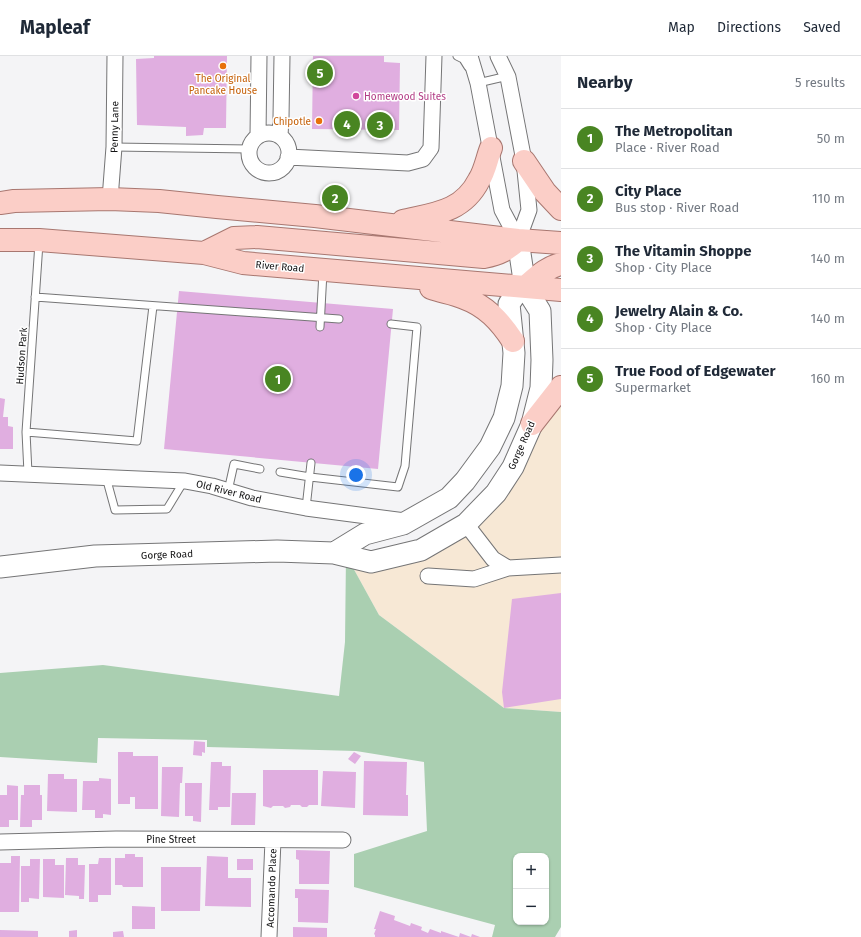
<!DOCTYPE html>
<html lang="en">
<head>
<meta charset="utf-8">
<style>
	:root { --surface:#fff; --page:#f2f2f3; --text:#1f2937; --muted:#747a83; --line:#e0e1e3; --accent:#498522 }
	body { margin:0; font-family:"Fira Sans",sans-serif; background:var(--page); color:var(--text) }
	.controls { position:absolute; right:12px; bottom:12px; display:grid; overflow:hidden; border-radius:8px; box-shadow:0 1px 3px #0004 }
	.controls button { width:36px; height:36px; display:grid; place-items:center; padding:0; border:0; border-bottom:1px solid var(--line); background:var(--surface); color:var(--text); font:20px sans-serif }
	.you { position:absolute; left:356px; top:419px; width:14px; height:14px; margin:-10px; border:3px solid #fff; border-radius:50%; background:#1a73e8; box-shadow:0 0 0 6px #1a73e833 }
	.badge { display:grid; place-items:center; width:26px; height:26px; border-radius:50%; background:var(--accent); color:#fff; font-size:13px; font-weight:700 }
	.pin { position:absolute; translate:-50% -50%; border:2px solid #fff; box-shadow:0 1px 4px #0006 }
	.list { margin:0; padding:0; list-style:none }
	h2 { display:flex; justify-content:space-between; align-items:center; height:52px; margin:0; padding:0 16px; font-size:17px }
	h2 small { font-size:13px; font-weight:400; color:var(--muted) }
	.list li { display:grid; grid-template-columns:26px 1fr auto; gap:12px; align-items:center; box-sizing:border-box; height:60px; padding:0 16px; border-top:1px solid var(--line) }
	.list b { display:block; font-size:15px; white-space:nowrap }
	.list p { margin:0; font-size:13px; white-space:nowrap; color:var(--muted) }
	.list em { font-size:13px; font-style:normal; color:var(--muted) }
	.map { position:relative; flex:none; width:561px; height:881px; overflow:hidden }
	header { display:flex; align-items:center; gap:24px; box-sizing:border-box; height:56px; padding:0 20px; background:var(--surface); border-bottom:1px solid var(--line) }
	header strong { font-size:19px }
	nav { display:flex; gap:22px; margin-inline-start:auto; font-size:14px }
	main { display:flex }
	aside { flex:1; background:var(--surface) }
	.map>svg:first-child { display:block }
	.industrial { fill:#f7e8d5 }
	.green { fill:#aacfb1; fill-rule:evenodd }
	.building { fill:#e0aee0 }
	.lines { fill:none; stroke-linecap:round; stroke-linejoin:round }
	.lane-casing { stroke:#757576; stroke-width:9 }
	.street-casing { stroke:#757576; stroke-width:17 }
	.secondary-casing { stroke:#757576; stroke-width:23 }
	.primary-casing { stroke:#a87770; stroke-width:24 }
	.lane { stroke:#fff; stroke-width:7 }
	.street { stroke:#fff; stroke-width:15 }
	.secondary { stroke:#fff; stroke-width:21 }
	.primary { stroke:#fbcec7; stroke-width:22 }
	.food-dot { fill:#e8710a; stroke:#fff; stroke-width:1.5 }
	.hotel-dot { fill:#d1479c; stroke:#fff; stroke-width:1.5 }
	.labels { text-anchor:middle; stroke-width:3; stroke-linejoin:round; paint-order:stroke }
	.food-label { font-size:10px; fill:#c56008; stroke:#fff }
	.hotel-label { font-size:10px; fill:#b23c85; stroke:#fff; text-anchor:start }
	.street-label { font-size:10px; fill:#121213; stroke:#fff }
</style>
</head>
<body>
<header>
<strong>Mapleaf</strong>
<nav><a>Map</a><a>Directions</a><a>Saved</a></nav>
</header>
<main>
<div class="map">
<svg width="561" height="881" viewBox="0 0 561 881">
	<rect width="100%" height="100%" fill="#f4f4f6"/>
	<path class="industrial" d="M561 331V656L504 652 379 559 346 499 371 506 466 468Z"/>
	<path class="green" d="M346 499 379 559 504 652 561 656V871L555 881H492L495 869 354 831V798L427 775 424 706 356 695 207 691V684L98 682 97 707 0 701V617L103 609 339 640 345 586ZM516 800H546V866H516Z"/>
	<path class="building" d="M154 0H227L226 72H204L203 79 186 80V71L137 69 136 3 154 2Z
		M313 0H384V6L400 7 399 74 312 73Z
		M179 235 393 253 378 413 164 393Z
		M0 342 5 343 3 361H8V370L13 371V393H0Z
		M561 537V643L504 652 502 636 512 543Z
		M194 685 205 686V697L202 696V700L193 699Z
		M118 696H133V700H158V753H135V741H130V748H118Z
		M354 696 361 700 355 708 348 703Z
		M364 705 407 706 406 739H408V760L363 759Z
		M211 706H222V710H231L230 751H218V754H209Z
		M162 711H183L182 727H180L179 761 161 760Z
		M263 714H318V749H309L307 751H302L300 749H291L290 751 285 752 283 750H273L271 752 263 750Z
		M323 715 356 716 355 752 321 750Z
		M48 718H64V723H77V756L47 755Z
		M99 722 111 723V759L103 758V762H95V754H82L83 725H99Z
		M185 727H202L201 766 193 765V760H185Z
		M7 729 18 730V764H9V771H0V739H7Z
		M24 729H40V739H42V764H32V771H20L21 739H24Z
		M232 737H256L255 769H231Z
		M296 794 330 795 329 828H299V804L296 803Z
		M125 798H135V801H143V831H123L122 829H115V802H125Z
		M11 800H20L19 856H0V807H11Z
		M207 800 228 801V822H251V851L205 850Z
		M66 802H78V809H85L84 843H79V840L65 839Z
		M99 802H111V839H98V846H89V808H98Z
		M30 803H40L39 843 29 842V846H21V810H30Z
		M43 803H55V809H64V842L43 841Z
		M237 803H253V814H237Z
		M161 811H201L200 855H161Z
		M295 833 329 834 328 867 298 866V842H295Z
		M132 850 155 851V873H132Z
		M380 855 395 860 394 864 410 870 411 867 422 871 421 874 428 877 430 873 441 877V875L459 881 460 877 471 881 472 878 480 881H375V879L374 878 376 873H374Z
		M293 871 327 872V881H293Z
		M0 874 38 875V881H0Z
		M77 874V881H69V875Z
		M123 875 124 881H113V876Z"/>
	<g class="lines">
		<defs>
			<path id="lane" d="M457 0 463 3 468 11
				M477 25 478 27 508 20
				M114 91 249 93
				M35 241 339 263
				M320 271 323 216
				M26 376 137 385 153 250
				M280 416 310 421 398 431 405 410 417 271 391 268
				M28 417 26 376 39 187
				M106 421 115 454 167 453 184 425
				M228 435 234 408 260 413
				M306 452 311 407"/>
			<path id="street" d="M470 0 478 27 502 154 518 184
				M498 0 508 21 524 105 529 154 518 184
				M249 97a20 20 0 1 1 40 0a20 20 0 1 1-40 0Z
				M258 80 259 0
				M280 80 281 62 282 0
				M288 101 408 107 423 103 431 92 434 0
				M110 143 114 91 115 0
				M0 417 185 425 212 430 252 442 306 452 405 465
				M466 468 493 503 508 512 561 509
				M428 520 474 523 508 512
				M0 786 116 783 343 784
				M269 881 273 784"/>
			<path id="secondary" d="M334 497 365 478 403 468 449 442 465 425 490 391 504 362 512 330 514 297 509 248 515 239 525 231
				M0 511 95 500 277 495 334 497 371 506 421 494 466 468 496 437 513 411 532 368 541 332 542 304 540 255 525 231 518 184"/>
			<path id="primary" d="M524 105 545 136 561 153
				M0 147 14 145 110 143 159 145 217 151 315 160 518 184 561 187
				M403 165C434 158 463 156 479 124 485 115 487 102 491 92
				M0 184H39L204 197 243 207 561 234
				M204 197 234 182 257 181 484 201C500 198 506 194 518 184
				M525 231C536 222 547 211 561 208
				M431 232C442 236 454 237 464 242 486 250 500 265 513 285
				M532 368 561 331"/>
		</defs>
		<use href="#lane" class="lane-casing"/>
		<use href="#street" class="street-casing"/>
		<use href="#secondary" class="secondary-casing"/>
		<use href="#primary" class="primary-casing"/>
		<use href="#lane" class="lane"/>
		<use href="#street" class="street"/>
		<use href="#secondary" class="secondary"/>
		<use href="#primary" class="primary"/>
	</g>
	<g class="food-dot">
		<circle cx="223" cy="10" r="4"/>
		<circle cx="319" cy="65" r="4"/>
	</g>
	<circle class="hotel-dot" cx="356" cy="40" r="4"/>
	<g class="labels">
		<g class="food-label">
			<text x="223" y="26">The Original<tspan x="223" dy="12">Pancake House</tspan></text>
			<text x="311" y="69" text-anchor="end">Chipotle</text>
		</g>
		<g class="hotel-label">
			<text x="364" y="44">Homewood Suites</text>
		</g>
		<g class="street-label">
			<text transform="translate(114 71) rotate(-89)" y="4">Penny Lane</text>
			<text transform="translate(280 210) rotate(5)" y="4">River Road</text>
			<text transform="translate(21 300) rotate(-86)" y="4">Hudson Park</text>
			<text transform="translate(521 389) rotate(-66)" y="4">Gorge Road</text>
			<text transform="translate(229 435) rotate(14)" y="4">Old River Road</text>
			<text transform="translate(167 498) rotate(-2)" y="4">Gorge Road</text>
			<text x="171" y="787">Pine Street</text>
			<text transform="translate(271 832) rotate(-88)" y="4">Accomando Place</text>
		</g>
	</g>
</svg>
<div class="controls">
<button>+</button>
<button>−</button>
</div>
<div class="you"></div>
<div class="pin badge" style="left:278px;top:323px">1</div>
<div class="pin badge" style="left:335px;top:142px">2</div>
<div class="pin badge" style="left:380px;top:69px">3</div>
<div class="pin badge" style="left:347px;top:68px">4</div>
<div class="pin badge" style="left:320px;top:17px">5</div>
</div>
<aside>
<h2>Nearby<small>5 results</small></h2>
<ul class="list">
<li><span class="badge">1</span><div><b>The Metropolitan</b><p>Place · River Road</p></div><em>50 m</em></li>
<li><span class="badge">2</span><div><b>City Place</b><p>Bus stop · River Road</p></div><em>110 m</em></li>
<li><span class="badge">3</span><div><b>The Vitamin Shoppe</b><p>Shop · City Place</p></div><em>140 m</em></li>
<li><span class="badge">4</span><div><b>Jewelry Alain &amp; Co.</b><p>Shop · City Place</p></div><em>140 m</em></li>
<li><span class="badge">5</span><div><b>True Food of Edgewater</b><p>Supermarket</p></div><em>160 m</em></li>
</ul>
</aside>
</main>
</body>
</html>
